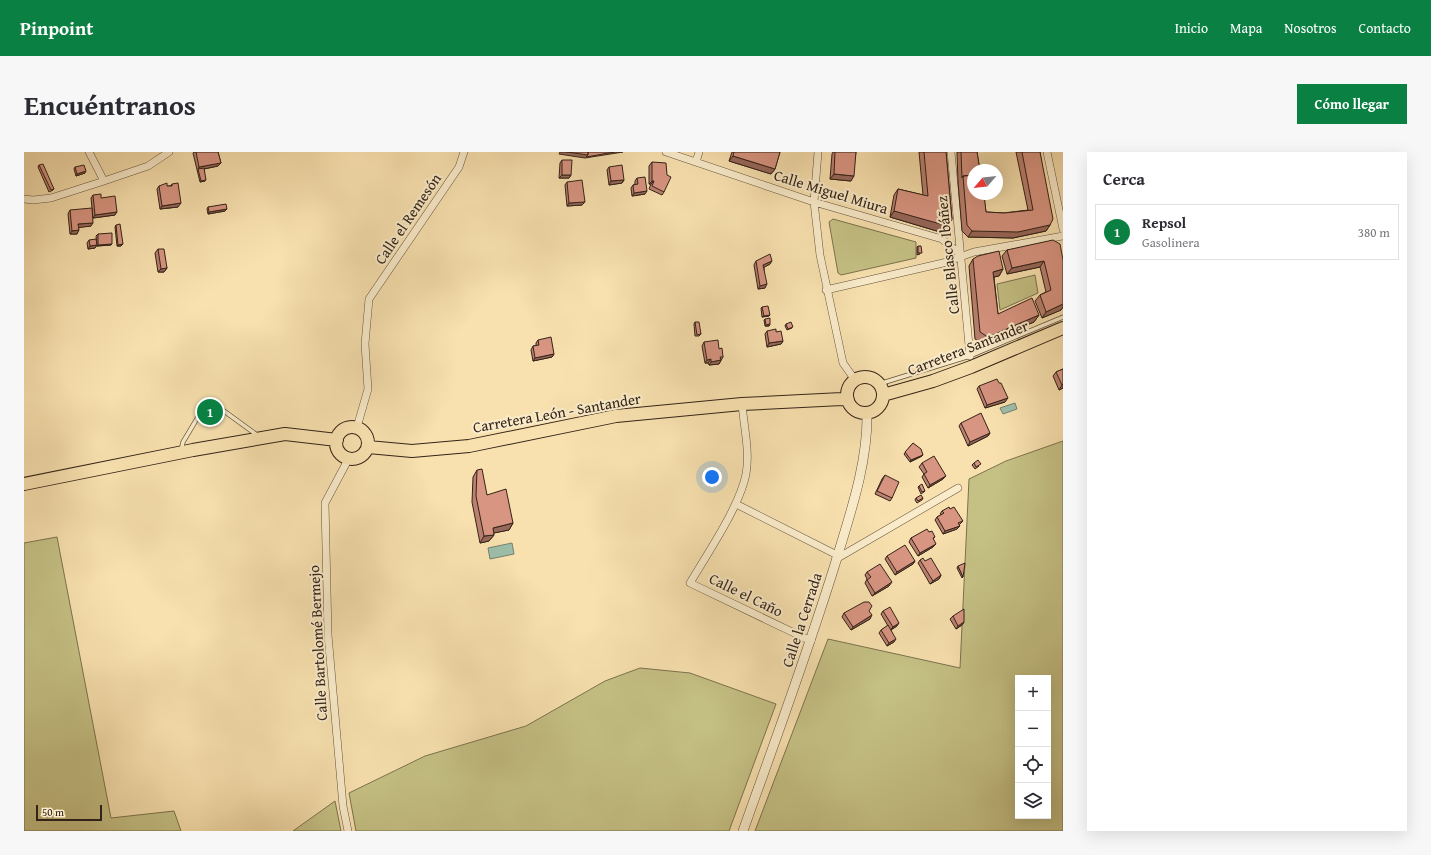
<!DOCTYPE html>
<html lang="es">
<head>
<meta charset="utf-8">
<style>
	:root { --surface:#fff; --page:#f7f7f7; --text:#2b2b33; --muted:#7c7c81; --line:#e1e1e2; --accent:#0b8043 }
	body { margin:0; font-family:"Gentium Book Plus",serif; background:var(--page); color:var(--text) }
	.controls { position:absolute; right:12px; bottom:12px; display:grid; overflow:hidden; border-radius:0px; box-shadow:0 4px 16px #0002 }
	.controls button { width:36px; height:36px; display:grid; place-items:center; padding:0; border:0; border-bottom:1px solid var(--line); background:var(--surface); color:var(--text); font:20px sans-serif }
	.compass { position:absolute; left:943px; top:12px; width:36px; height:36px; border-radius:50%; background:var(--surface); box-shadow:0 4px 16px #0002; rotate:242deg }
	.scale { position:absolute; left:12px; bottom:10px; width:66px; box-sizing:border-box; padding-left:4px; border:2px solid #332318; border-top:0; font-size:11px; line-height:14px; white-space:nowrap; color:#332318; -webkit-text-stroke:3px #faeccb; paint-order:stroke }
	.you { position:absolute; left:688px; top:325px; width:14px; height:14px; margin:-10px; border:3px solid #fff; border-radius:50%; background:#1a73e8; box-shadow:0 0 0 6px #1a73e833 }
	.badge { display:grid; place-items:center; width:26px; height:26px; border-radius:50%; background:var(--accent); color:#fff; font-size:13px; font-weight:700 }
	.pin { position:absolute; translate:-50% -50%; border:2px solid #fff; box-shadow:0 1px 4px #0006 }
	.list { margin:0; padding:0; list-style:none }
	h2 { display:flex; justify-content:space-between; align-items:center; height:52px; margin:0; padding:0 16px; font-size:17px }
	h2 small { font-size:13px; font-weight:400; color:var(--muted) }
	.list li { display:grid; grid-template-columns:26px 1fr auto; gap:12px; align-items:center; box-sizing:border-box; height:56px; margin:0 8px 8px; padding:0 8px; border:1px solid var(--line); border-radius:0px }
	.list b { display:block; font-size:15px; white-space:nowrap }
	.list p { margin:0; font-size:13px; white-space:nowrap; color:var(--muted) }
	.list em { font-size:13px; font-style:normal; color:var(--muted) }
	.icon { flex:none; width:22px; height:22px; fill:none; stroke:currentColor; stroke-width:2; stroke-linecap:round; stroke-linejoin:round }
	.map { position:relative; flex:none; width:1039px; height:679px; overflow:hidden; border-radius:0px }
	header { display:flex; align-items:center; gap:24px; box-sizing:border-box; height:56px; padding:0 20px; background:var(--accent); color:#fff }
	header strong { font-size:19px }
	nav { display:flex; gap:22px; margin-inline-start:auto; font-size:14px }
	.intro { display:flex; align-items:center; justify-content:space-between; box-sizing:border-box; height:96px; padding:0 24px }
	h1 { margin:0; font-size:28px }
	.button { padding:10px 18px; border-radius:0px; background:var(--accent); color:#fff; font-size:14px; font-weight:700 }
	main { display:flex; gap:24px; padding:0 24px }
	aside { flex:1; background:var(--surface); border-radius:0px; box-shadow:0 4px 16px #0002 }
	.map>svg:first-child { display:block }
	.green { fill:#c5c185; stroke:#7c724e; fill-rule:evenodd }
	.water { fill:#9dbeaa; stroke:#738070 }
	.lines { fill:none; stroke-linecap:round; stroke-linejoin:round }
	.service-casing { stroke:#64523e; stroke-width:5 }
	.minor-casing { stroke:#64523e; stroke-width:8 }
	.tertiary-casing { stroke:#64523e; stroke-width:10 }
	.trunk-casing { stroke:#332318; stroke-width:14 }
	.service { stroke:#faeccb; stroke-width:3.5 }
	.minor { stroke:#faeccb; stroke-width:7 }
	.tertiary { stroke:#faeccb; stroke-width:9 }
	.trunk { stroke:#f8e1af; stroke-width:12 }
	.wall { fill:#ba8070; stroke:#332318 }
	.shaded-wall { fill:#97685b; stroke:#332318 }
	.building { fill:#d89582; stroke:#332318 }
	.labels { text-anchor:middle; stroke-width:4; stroke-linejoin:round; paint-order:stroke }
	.street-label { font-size:15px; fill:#332318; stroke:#faeccb }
</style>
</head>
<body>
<header>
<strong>Pinpoint</strong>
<nav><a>Inicio</a><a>Mapa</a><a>Nosotros</a><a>Contacto</a></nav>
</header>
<div class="intro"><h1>Encuéntranos</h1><a class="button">Cómo llegar</a></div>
<main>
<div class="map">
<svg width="1039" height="679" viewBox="0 0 1039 679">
	<rect width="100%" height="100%" fill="#f8e1af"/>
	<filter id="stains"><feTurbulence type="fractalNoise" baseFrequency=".005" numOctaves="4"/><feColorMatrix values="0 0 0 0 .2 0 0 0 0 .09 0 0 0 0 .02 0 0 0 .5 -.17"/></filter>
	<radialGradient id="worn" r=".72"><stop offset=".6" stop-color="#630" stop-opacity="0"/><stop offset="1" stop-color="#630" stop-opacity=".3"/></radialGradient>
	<path class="green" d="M809 67 892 90V106L817 123 814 121 805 70Z
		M1011 123 1014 141 976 158 973 132Z
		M1039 289V679H731L804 487 936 516 945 327 982 309ZM994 526H1024V664H994Z
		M33 385 87 666 150 659 157 679H0V391Z
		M616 516 666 521 752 552 705 679H332L325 641 401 604 502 574 581 529Z
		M311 649 317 679H269Z"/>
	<path class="water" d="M991 251 993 257 979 262 976 256Z
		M488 391 490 402 466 407 464 396Z"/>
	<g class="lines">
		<defs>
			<path id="service" d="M855 232 946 204 1039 165
				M157 299 159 290 174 265 200 259 233 283"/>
			<path id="minor" d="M65 0 80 29
				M642 0 790 50 918 87 937 103
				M794 0 790 50 796 103 819 211 831 228
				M927 0 946 204
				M1023 0 1039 77
				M672 10 675 0
				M0 47 9 48 27 46 80 29 124 14 145 0
				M802 138 919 111 950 100 1039 84
				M718 252C720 275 726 300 722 322 716 354 683 402 666 431L787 489
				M333 275 344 237 341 192 345 147 435 15 440 0
				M712 352 813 403
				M812 407 934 336
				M324 679 319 654 304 483 301 351 325 306"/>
			<path id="tertiary" d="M719 679C751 589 784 500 812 409 826 362 844 311 843 261"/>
			<path id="trunk" d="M823 243a18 18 0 1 1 36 0a18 18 0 1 1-36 0Z
				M859 243 909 229 947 215 1039 176
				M312 291a16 16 0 1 1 32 0a16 16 0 1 1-32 0Z
				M344 295 388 299 445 294 592 264 718 252 818 247 824 248
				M0 332 169 298 261 282 313 288"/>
		</defs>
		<use href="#service" class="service-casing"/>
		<use href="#minor" class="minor-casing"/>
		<use href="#tertiary" class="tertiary-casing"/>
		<use href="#trunk" class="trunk-casing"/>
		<use href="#service" class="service"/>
		<use href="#minor" class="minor"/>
		<use href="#tertiary" class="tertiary"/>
		<use href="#trunk" class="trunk"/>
	</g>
	<path class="wall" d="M170 0H194L197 11 194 14 180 17 181 29 176 30 169 1Z
		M708 0H756L751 17 747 22 705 9Z
		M809 0H832L827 29 806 27 808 2Z
		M895 0H922L928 67 924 74 916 80 866 65 870 43 874 37 899 43Z
		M933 0H953L962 60 980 61 1004 58 992 0H1016L1026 73 1022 79 989 86 944 85 938 79 934 30Z
		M538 8 547 23 545 26H535L536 11Z
		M628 10 640 40 638 43 625 37 627 32H625V14Z
		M15 13 30 37 29 38 25 40 14 15Z
		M51 15 61 21 52 24 50 17Z
		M585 15 600 28 598 31 585 33 583 18Z
		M613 26 621 42 608 44 607 36 609 33 611 32V29Z
		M543 30 561 50 558 53 543 54 541 33Z
		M148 32 154 55 136 57 133 37 135 34H146Z
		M69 43 91 63 69 66 67 46Z
		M184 55 203 57 201 59 184 62 183 57Z
		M46 58 67 74 55 75 53 82H46L44 62Z
		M92 73 97 94H93L91 75Z
		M74 82 88 92 87 93 73 94V93L71 96 64 97 63 91 65 88 73 92 72 84Z
		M894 94 896 102 893 103V95Z
		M134 97 143 116 140 120H134L131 101Z
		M983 98 1039 108V155L1037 158 1018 166 1011 149 1016 143 1022 140 1016 115 983 122 978 104Z
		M949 107 979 117 975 124 970 125 974 162 1015 163 1010 170 959 192 951 187 945 114Z
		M732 109 746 112 740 115 741 136 734 137 730 113Z
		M738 155 746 163 745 164 738 165 737 156Z
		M741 167 746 172 745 174H741L740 168Z
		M671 170 677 182 675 184H671L670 172Z
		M762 172 768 176 763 178 761 174Z
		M743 179 759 189 757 192 743 195 741 182Z
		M514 188 530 202 528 205 509 209 507 198 509 194H512V191Z
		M680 190 695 197 699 205 695 212 685 213 684 211H681L678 194Z
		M1039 217V236L1035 238 1029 224 1032 220Z
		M955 234 981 250 961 256 953 237Z
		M937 271 966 281 964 284 944 294 935 274Z
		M889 291 899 303 898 304 886 310 880 302Z
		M898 311 919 327 904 336 898 325 900 322 895 315Z
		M950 311 955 314 951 317 948 313Z
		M453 318 463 343 489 371 485 378 469 381 470 383 465 389 456 391 448 350 449 325Z
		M861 323 868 346 866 349 851 342 858 327Z
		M895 334 901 339 900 340 897 342 894 335Z
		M892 346H899L898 348 893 351 891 348Z
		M926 357 939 369 935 373 936 374 933 377 919 382 911 368 913 365 917 363 916 362 918 359Z
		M905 380 911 385 909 387V395L894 404 885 390 887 386Z
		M863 404 891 409 889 412 871 423 861 407Z
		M896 408 901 409 917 423 915 427 906 432 894 411Z
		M934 414 939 425 938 426 933 416Z
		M843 420 865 434 848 444 841 431 843 427 841 423Z
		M845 459 846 467 827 478 818 465 820 461Z
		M859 459 873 474 867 478 870 490 863 494 855 481 857 478 864 474 857 462Z
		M929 464 940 470 938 473 932 477 926 467Z"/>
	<path class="shaded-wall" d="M536 0H599L561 6 535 2Z
		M709 4 751 17 747 22 705 9Z
		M197 11 194 14 175 18 174 17 175 15Z
		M62 19 61 21 52 24 53 22Z
		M810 22 830 24 827 29 806 27Z
		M538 23H547L545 26H535Z
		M182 28 181 29 176 30 177 29Z
		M600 28 598 31 585 33 587 29Z
		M628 29H630L627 32H625Z
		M623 39 621 42 608 44 610 41Z
		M561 50 558 53 543 54 545 51Z
		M157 51 154 55 136 57 138 54Z
		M203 57 201 59 184 62 185 60Z
		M870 59 928 67 924 74 916 80 866 65Z
		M93 60 91 63 69 66 71 63Z
		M69 71 67 74 52 76 54 72Z
		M1026 73 1022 79 989 86 944 85 948 79Z
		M55 78 53 82H46L48 79Z
		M88 92 87 93 73 94 74 93Z
		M99 92 97 94H93L94 93Z
		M73 93 71 96 64 97 66 94Z
		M748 109 746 112 737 117 739 113Z
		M1020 109 1016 115 983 122 988 116Z
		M143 116 140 120H134L137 117Z
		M979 117 975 124 965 126 969 120Z
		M743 132 741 136 734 137 736 134Z
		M1039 152V155L1037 158 1018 166 1022 160Z
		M746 163 745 164 738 165 740 164Z
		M1015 163 1010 170 959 192 964 185Z
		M746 172 745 174H741L742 173Z
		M759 189 757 192 743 195 745 191Z
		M530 202 528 205 509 209 511 206Z
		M687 207 684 211H681L683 208Z
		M697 208 695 212 685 213 687 210Z
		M1039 232V236L1035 238 1038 233Z
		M984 246 981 250 961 256 963 253Z
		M966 281 964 284 944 294 946 290Z
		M899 303 898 304 886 310 887 308Z
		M922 324 919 327 904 336 906 333Z
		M489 371 485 378 465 382 469 376Z
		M936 374 933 377 919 382 921 379Z
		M470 383 465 389 456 391 460 384Z
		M912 392 909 395 894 404 896 401Z
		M891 409 889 412 871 423 873 420Z
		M917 423 915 427 906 432 909 429Z
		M868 430 865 434 848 444 851 441Z
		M848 463 846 467 827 478 829 475Z
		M940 470 938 473 932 477 934 474Z
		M875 471 873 474 866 478 869 475Z
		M872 487 870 490 863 494 865 491Z"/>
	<path class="building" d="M172 0H194L197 11 175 15Z
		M543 0H564V3Z
		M564 0H590L562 5 564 3Z
		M710 0H756L751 17 709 4Z
		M811 0H832L830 24 810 22Z
		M900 0H922L928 67 920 73 870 59 874 37 904 44Z
		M937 0H953L956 18H949V23L939 24 938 26Z
		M998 0H1016L1029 67 1026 73 994 80 948 79 943 73 939 24 949 23V42H960L962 60 980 61 1009 58Z
		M538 8H548L547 23H538Z
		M628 10 642 11 643 23 647 25 640 40 628 34 630 29H628Z
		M19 12 30 37 27 38 15 13Z
		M60 13 62 19 53 22 51 15Z
		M598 13 600 28 587 29 585 15Z
		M180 16 182 28 177 29 174 17Z
		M621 25 623 39 610 41 609 33 614 32 613 26Z
		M558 28 561 50 545 51 543 30Z
		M143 31V34H148V32L154 31 157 51 138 54 135 34Z
		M77 42V46L91 44 93 60 71 63 69 43Z
		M202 52 203 57 185 60 184 55Z
		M68 56 69 71 54 72 55 78 48 79 46 58Z
		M96 72 99 92 94 93 92 73Z
		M88 81V92L74 93V82Z
		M72 87 73 93 66 94 65 88Z
		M1029 88 1036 92 1039 108V152L1022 160 1016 143 1027 138 1020 109 988 116 983 98Z
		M894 94H897L898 101H894Z
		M134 97H140L143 116 137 117Z
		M975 99 979 117 969 120 974 162 1008 146 1015 163 964 185 956 180 949 107 954 104Z
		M746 102 748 109 739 113 743 132 736 134 732 109Z
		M744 154 746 163 740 164 738 155Z
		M746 166V172L742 173 741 167Z
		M671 170H675L677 182 673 183Z
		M767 170 769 175 764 177 762 172Z
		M752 177V180L757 179 759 189 745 191 743 179Z
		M527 185 530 202 511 206 509 194 515 193 514 188Z
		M694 188 695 197 698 196 699 205H696L697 208 687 210V207L683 208 680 190Z
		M1039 217V232L1038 233 1032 220Z
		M973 227 975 231H977L984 246 963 253 955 234Z
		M957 261 966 281 946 290 937 271Z
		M889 291 897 297 899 303 887 308 881 300Z
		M910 304 922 324 906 333 900 322 903 320 898 311Z
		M954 308 957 312 952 315 950 311Z
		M458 317 463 343 482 337 489 371 469 376 470 383 460 384 452 344 453 318Z
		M861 323 875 330 868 346 853 339Z
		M898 332 901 339 898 340 895 334Z
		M897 343 899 346 894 349 892 346Z
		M925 355 926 357 930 355 939 369 934 371 936 374 921 379 913 365 920 361 918 359Z
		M903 377 905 380 908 379 911 385 909 386 912 392 896 401 887 386Z
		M881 393 891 409 873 420 863 404Z
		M899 406 901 409 907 406 917 423 909 429 896 408Z
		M941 411 939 425 934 414Z
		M856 412 868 430 851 441 843 428 847 425 843 420Z
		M840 450H845L848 454 845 459 848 463 829 475 820 461Z
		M866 455 875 471 869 475 859 459Z
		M940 457V470L934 474 929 464Z
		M864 473 872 487 865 491 857 478Z"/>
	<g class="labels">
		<g class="street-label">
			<text transform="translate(807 40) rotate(17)" y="5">Calle Miguel Miura</text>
			<text transform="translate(384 67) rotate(-56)" y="5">Calle el Remesón</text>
			<text transform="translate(924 103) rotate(-96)" y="5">Calle Blasco Ibáñez</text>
			<text transform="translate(944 196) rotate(-21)" y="5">Carretera Santander</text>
			<text transform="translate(533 261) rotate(-10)" y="5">Carretera León - Santander</text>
			<text transform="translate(722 443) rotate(26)" y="5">Calle el Caño</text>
			<text transform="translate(778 468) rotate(-72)" y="5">Calle la Cerrada</text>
			<text transform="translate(294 491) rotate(-93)" y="5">Calle Bartolomé Bermejo</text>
		</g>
	</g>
	<rect width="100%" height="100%" filter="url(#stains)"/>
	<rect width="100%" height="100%" fill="url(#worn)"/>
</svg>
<div class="controls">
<button>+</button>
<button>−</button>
<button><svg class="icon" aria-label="locate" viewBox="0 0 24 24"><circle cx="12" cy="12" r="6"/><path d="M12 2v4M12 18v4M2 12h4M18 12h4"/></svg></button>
<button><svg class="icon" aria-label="layers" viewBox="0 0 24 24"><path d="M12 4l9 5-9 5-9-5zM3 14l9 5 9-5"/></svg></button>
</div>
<svg class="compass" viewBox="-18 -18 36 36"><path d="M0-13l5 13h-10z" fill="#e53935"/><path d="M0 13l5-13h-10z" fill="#7c7c81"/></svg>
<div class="scale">50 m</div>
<div class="you"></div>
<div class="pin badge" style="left:186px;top:260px">1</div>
</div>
<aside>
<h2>Cerca<small></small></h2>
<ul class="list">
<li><span class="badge">1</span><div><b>Repsol</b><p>Gasolinera</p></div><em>380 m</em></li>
</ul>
</aside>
</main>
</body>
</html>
